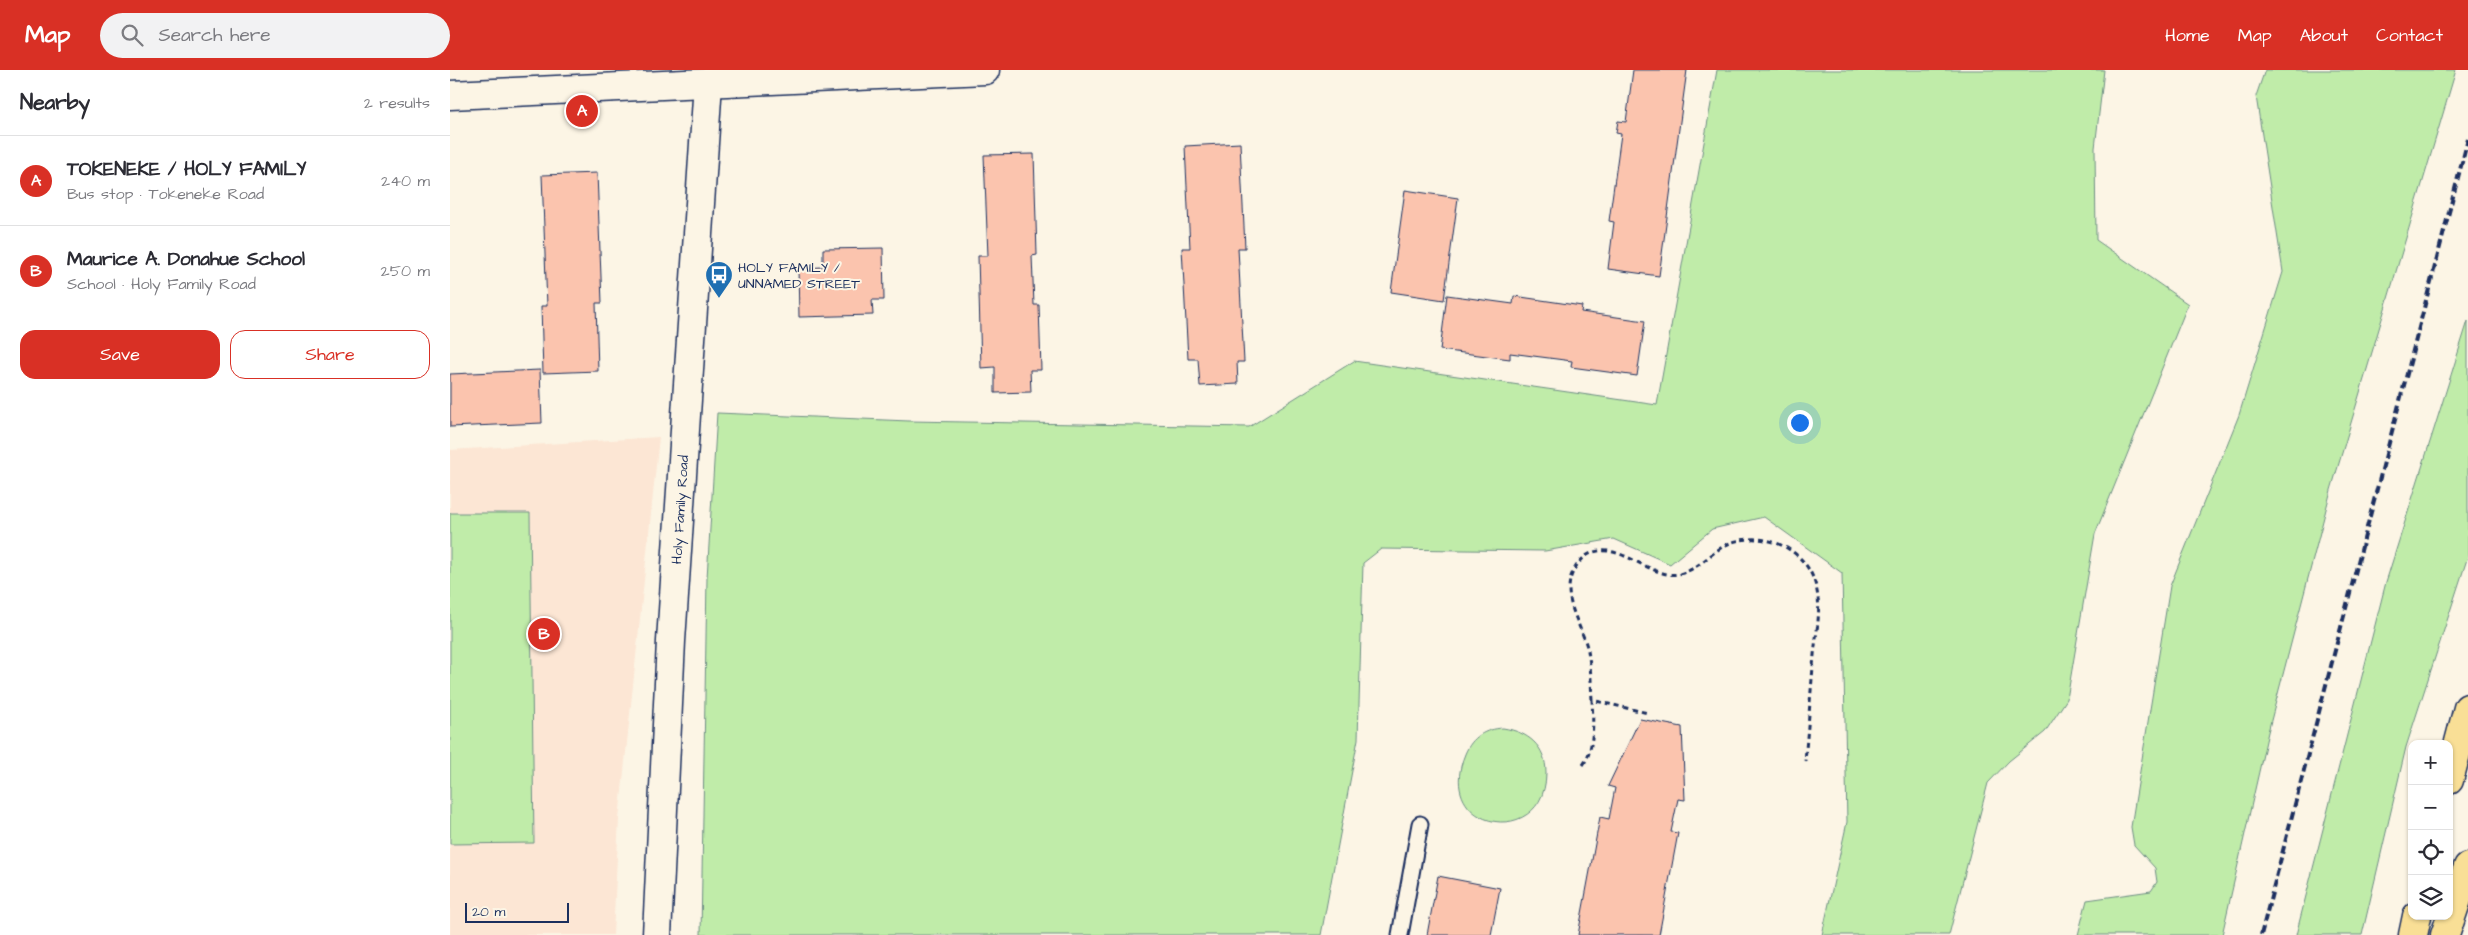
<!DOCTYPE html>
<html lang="en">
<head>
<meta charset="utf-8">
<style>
	:root { --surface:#fff; --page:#f2f2f3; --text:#2b2b33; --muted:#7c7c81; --line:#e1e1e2; --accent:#d93025 }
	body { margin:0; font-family:"Architects Daughter",sans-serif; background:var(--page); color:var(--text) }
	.controls { position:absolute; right:15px; bottom:15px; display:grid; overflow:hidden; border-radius:10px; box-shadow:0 1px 4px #0004 }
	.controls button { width:45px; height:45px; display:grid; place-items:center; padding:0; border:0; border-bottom:1px solid var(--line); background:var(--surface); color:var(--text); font:25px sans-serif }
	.scale { position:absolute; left:15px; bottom:12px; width:104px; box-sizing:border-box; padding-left:5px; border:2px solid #1b2f5e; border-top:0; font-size:14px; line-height:18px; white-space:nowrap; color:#1b2f5e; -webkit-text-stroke:4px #fcf5e5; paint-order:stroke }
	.you { position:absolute; left:1349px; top:352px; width:18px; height:18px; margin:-12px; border:4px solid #fff; border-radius:50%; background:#1a73e8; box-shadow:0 0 0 8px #1a73e833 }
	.badge { display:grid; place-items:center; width:32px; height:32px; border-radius:50%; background:var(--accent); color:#fff; font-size:16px; font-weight:700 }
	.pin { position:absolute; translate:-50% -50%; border:2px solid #fff; box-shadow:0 1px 5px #0006 }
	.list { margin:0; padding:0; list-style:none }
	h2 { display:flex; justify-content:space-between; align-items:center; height:65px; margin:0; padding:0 20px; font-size:21px }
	h2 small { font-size:16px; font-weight:400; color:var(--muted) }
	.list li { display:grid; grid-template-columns:32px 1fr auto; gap:15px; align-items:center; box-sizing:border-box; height:90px; padding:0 20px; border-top:1px solid var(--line) }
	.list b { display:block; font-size:19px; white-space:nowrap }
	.list p { margin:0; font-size:16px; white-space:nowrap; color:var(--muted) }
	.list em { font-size:16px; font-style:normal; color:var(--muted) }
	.actions { display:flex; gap:10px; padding:15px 20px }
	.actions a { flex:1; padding:11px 0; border:1px solid var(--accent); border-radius:15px; text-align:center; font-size:18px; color:var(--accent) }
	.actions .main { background:var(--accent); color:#fff }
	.icon { flex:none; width:28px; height:28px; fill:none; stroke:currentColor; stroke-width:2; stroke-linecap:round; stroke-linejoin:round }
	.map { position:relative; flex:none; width:2018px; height:865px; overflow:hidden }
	header { display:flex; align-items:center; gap:30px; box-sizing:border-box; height:70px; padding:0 25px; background:var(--accent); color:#fff }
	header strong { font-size:24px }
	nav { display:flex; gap:28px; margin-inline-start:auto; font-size:18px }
	.search { width:350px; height:45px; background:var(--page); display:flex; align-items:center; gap:12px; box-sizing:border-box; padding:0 18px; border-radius:28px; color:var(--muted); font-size:19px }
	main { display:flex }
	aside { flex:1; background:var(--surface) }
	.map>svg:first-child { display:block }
	.built { fill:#fce6d4 }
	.green { fill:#c0eca9; stroke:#6e8e84 }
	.building { fill:#fbc4ae; stroke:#1b2f5e }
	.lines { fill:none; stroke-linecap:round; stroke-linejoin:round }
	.service-casing { stroke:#1b2f5e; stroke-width:19 }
	.minor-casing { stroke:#1b2f5e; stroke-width:31 }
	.primary-casing { stroke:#1b2f5e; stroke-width:31 }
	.path { stroke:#1b2f5e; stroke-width:3; stroke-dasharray:5 4; stroke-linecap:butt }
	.service { stroke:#fcf5e5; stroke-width:15 }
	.minor { stroke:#fcf5e5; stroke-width:28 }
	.primary { stroke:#f9df96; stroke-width:28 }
	.rail { stroke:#1b2f5e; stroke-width:4; stroke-dasharray:8 4; stroke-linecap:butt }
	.labels { text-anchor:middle; stroke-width:4; stroke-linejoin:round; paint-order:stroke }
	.poi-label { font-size:14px; fill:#1b2f5e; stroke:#fcf5e5; text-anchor:start }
	.street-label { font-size:14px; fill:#1b2f5e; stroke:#fcf5e5 }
</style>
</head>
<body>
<header>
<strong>Map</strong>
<div class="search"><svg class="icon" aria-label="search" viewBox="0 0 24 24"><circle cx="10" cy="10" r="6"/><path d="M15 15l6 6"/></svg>Search here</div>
<nav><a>Home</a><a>Map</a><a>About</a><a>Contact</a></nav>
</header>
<main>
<aside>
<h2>Nearby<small>2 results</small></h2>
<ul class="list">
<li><span class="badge">A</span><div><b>TOKENEKE / HOLY FAMILY</b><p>Bus stop · Tokeneke Road</p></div><em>240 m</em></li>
<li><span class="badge">B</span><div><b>Maurice A. Donahue School</b><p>School · Holy Family Road</p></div><em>250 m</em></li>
</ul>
<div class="actions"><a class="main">Save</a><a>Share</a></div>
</aside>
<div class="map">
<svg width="2018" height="865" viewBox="0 0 2018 865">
	<rect width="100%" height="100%" fill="#fcf5e5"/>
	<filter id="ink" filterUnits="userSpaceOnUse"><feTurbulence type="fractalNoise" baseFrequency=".02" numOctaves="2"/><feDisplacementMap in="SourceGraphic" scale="10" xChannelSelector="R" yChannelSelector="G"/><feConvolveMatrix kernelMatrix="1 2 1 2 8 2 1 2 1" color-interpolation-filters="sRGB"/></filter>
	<g filter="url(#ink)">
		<path class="built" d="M209 367 169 749 163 865H0V380Z"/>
		<path class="green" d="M1267 0H1654L1645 78 1646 170 1738 234 1645 464 1617 629 1595 662 1559 691 1538 713 1499 865H1372L1397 752 1392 503 1314 447 1262 459 1220 494 1164 469 1095 481 931 479 913 493 908 669 871 865H251L257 508 267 343 459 351 799 357 904 291 1207 335Z
			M1815 0H2006L1881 420 1818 662 1772 865H1628L1637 830 1701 821 1707 812 1705 798 1684 775 1681 757 1720 516 1789 345 1833 202 1806 26Z
			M2018 251V486L1956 677 1912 865H1846L1936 512Z
			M0 443H80L84 773 0 774Z
			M1053 658C1078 662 1096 676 1096 703 1096 779 983 762 1015 684 1022 667 1035 659 1053 658Z"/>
		<path class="building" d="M1183 0H1237L1209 206 1158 199 1164 152 1159 151 1171 64 1166 63 1168 51 1176 52Z
			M790 73 795 178H788L794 292H787L788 314 750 316 748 289H738L732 178H740L735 76Z
			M584 84 587 185 582 186 584 235H589L591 300H580L581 322 545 323V297L531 298 528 186H538L534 85Z
			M147 103 152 233H146L148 301 93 303 91 236H97L92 105Z
			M955 120 1008 128 994 230 941 222Z
			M433 178 434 230H422L423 245 349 247 348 198 373 197V179Z
			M997 225 1063 234 1064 226 1132 236 1131 242 1195 251 1187 306 1121 297 1122 291 1060 283V289L990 280Z
			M90 300 92 353 0 357V304Z
			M1190 649 1232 657 1235 730 1228 729 1221 762 1228 763 1209 865H1128L1150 747 1159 749 1165 718 1158 716Z
			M988 806 1050 818 1041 865H977Z"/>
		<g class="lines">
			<defs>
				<path id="service" d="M950 865 970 754"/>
				<g id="minor">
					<path d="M0 25 535 0"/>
					<path id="s1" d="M207 865 221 571 258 13"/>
				</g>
				<path id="primary" d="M1999 710 2018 638
					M1963 865 1967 846
					M1995 865 2018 797"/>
			</defs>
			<use href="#service" class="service-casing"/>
			<use href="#minor" class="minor-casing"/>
			<use href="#primary" class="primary-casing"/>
			<path class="path" d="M1142 630C1141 613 1141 597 1138 581 1132 554 1108 526 1125 498 1151 458 1188 499 1217 504 1244 509 1260 479 1283 472 1299 467 1316 468 1331 475 1349 483 1362 499 1366 517 1372 539 1366 563 1364 585 1361 621 1358 656 1355 691
				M1133 695C1145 679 1143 649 1142 630L1198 643"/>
			<use href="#service" class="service"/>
			<use href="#minor" class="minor"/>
			<use href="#primary" class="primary"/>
			<path class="rail" d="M1811 865 2018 69"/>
		</g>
	</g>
	<defs>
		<symbol id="bus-pin" viewBox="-11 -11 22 30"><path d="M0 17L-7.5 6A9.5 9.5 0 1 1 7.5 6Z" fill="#1f6fb2" stroke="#fcf5e5"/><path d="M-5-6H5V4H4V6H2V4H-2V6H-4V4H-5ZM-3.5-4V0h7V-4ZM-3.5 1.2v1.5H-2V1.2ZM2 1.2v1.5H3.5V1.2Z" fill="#fff"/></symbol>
	</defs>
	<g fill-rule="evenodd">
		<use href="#bus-pin" x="253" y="189" width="32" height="43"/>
	</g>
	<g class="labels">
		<g class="poi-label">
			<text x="288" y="202">HOLY FAMILY /<tspan x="288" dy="16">UNNAMED STREET</tspan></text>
		</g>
		<g class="street-label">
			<text dy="5" stroke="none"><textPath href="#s1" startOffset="426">Holy Family Road</textPath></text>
		</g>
	</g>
</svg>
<div class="controls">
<button>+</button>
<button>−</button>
<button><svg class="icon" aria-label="locate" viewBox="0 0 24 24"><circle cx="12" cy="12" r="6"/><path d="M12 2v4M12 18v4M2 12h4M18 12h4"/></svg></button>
<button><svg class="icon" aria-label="layers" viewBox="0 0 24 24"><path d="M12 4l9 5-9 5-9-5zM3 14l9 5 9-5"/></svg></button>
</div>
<div class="scale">20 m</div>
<div class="you"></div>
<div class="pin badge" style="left:132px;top:41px">A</div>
<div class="pin badge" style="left:94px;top:564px">B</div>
</div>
</main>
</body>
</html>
